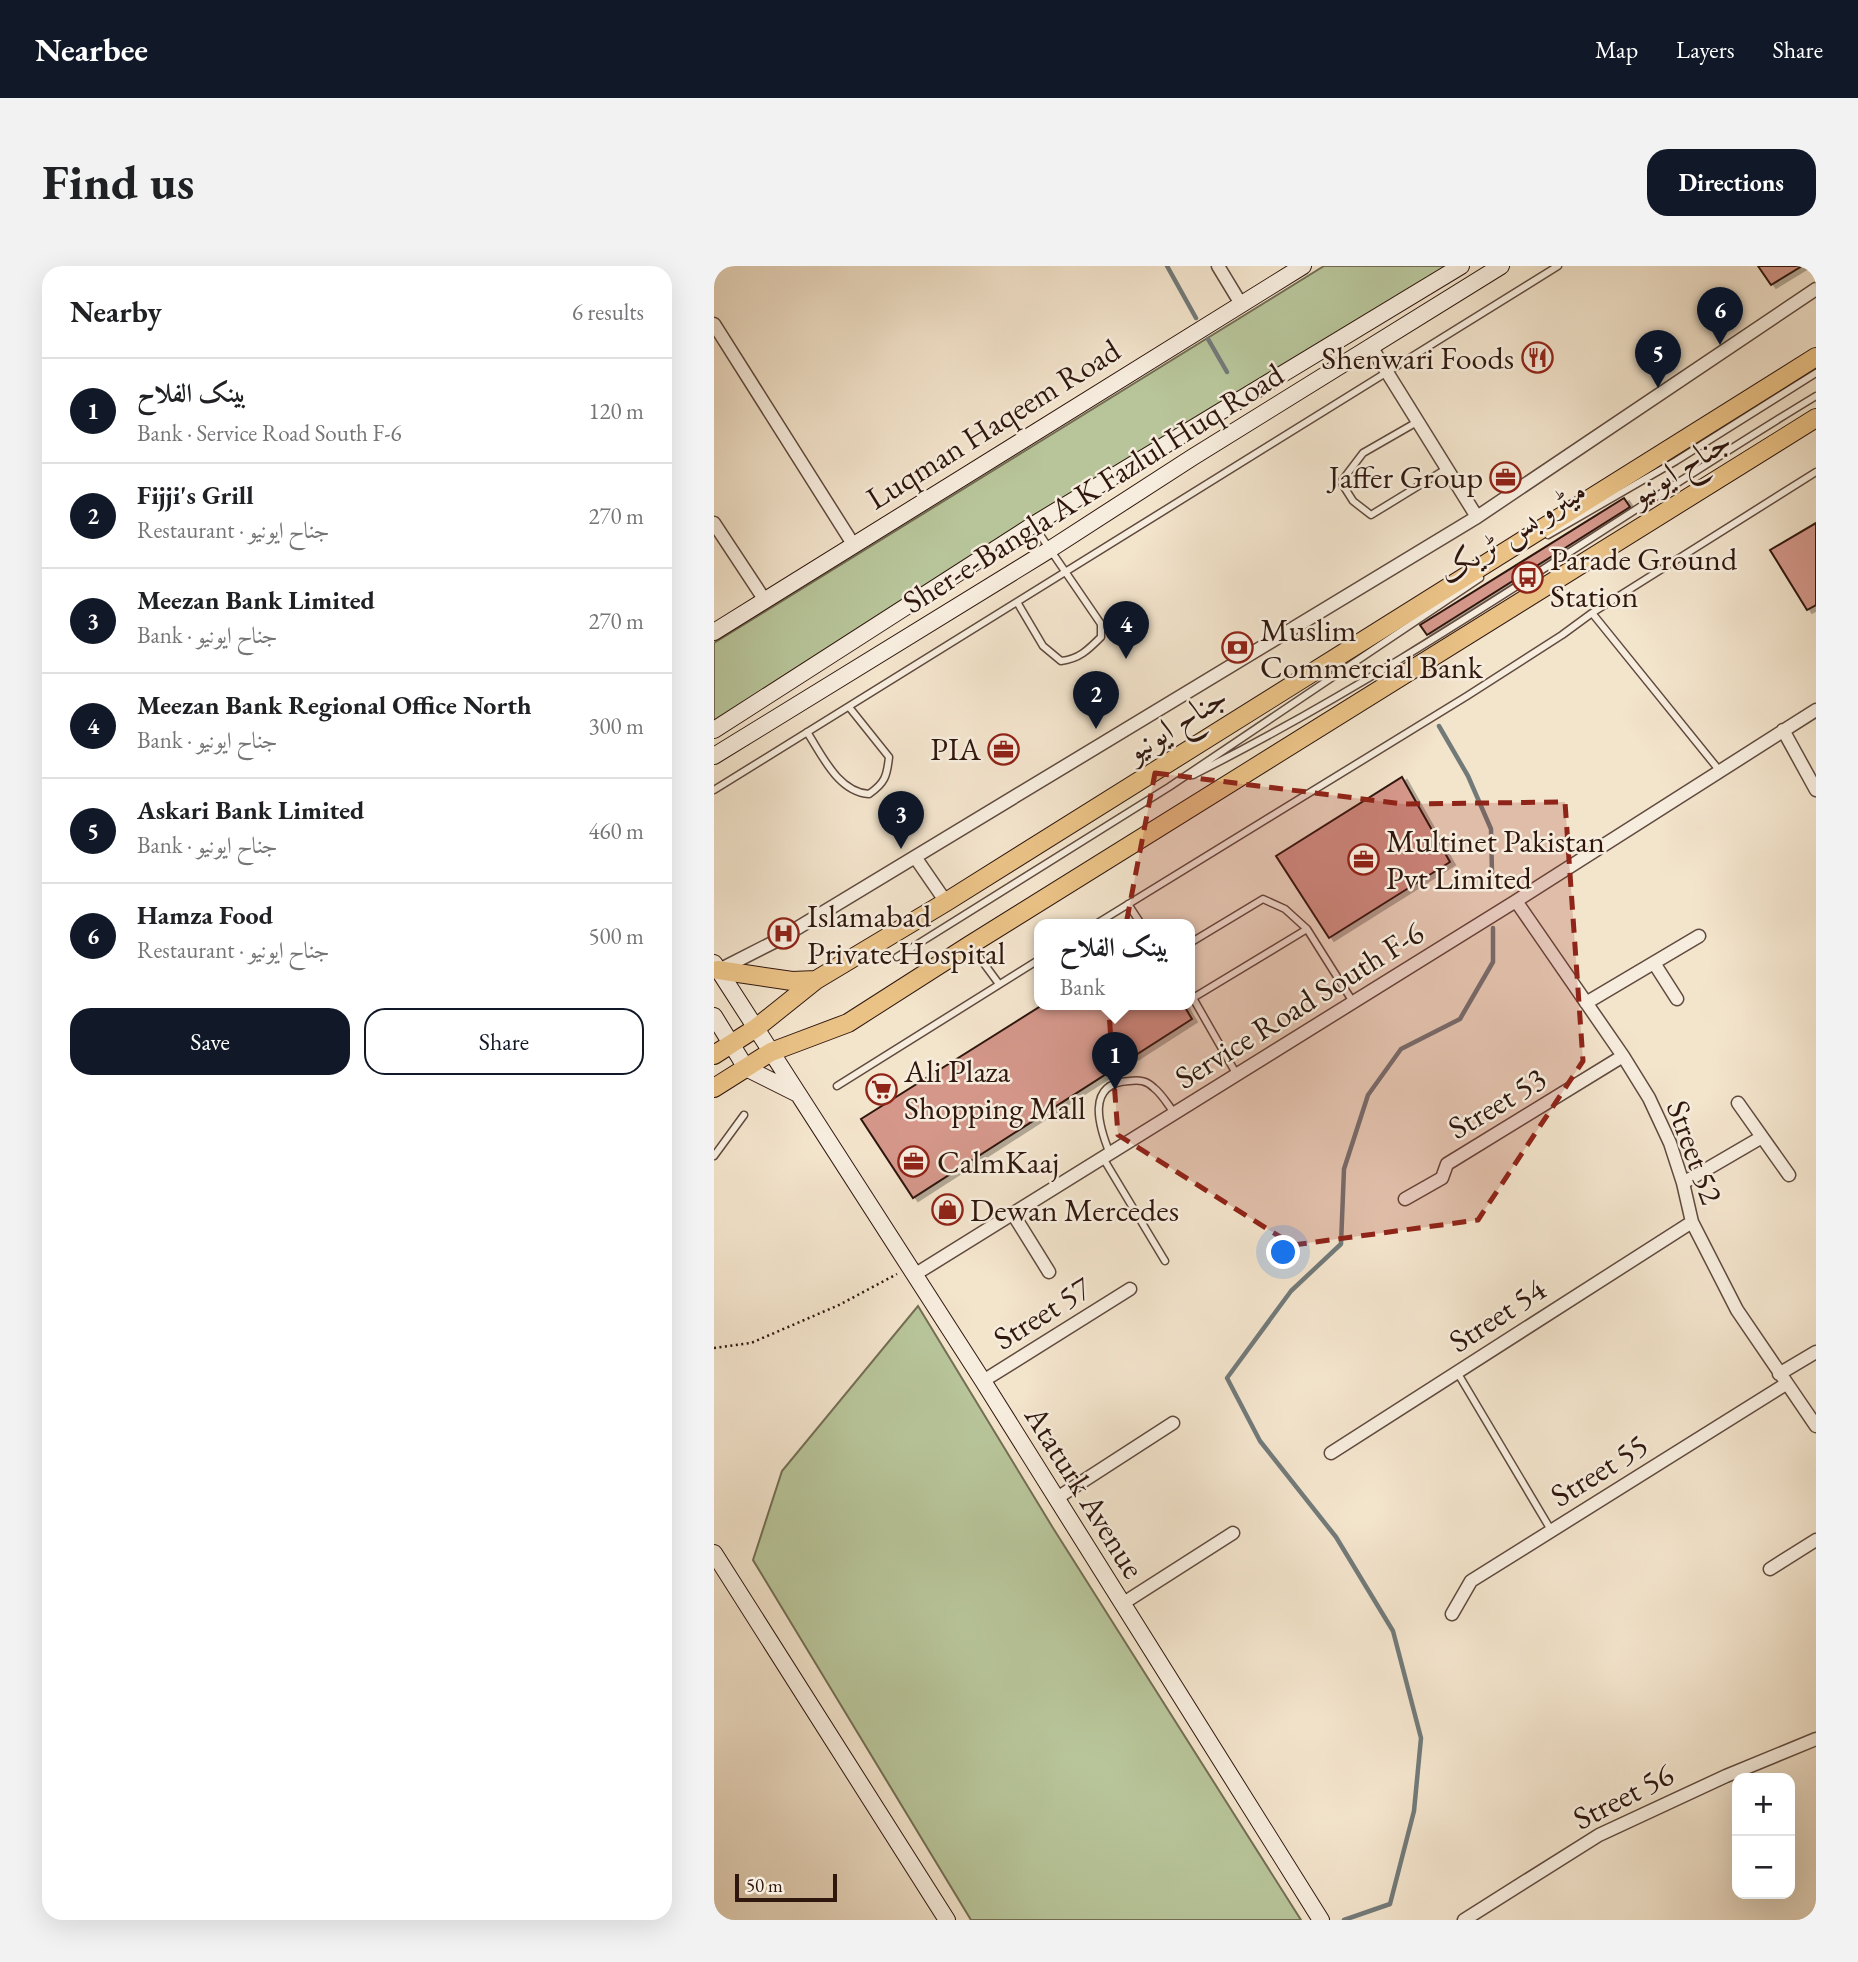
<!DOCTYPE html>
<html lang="en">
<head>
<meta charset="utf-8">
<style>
	:root { --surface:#fff; --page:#f2f2f2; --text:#202124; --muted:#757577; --line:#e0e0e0; --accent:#111827 }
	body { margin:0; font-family:"EB Garamond",Amiri,serif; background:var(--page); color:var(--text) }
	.controls { position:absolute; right:21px; bottom:21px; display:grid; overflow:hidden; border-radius:14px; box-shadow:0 7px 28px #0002 }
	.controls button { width:63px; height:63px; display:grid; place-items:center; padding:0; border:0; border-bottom:2px solid var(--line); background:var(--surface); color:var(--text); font:35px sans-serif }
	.scale { position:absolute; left:21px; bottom:18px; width:102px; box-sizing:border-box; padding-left:7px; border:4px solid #2f170e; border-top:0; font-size:19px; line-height:24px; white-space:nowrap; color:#2f170e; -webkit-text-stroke:5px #f7edde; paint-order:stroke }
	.you { position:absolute; left:570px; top:987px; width:24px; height:24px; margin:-18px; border:5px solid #fff; border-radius:50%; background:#1a73e8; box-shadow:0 0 0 10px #1a73e833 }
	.badge { display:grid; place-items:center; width:46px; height:46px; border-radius:50%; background:var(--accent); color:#fff; font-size:23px; font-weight:700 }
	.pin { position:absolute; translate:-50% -58px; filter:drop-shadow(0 2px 4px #0008) }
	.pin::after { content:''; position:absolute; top:37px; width:24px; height:21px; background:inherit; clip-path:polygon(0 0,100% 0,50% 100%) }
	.popup { position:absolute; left:320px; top:653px; width:161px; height:91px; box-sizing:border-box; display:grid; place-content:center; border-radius:14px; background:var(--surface); filter:drop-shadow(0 2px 5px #0005); font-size:23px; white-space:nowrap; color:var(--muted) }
	.popup b { font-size:26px; color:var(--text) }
	.popup::after { content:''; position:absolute; left:50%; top:100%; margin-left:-14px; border:14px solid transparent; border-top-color:var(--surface) }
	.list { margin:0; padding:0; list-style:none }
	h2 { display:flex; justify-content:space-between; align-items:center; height:91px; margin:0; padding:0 28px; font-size:30px }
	h2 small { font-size:23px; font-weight:400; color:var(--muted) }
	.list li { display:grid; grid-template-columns:46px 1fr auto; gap:21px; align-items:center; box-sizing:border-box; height:105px; padding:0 28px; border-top:2px solid var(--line) }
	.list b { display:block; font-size:26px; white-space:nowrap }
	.list p { margin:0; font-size:23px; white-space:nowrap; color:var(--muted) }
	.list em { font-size:23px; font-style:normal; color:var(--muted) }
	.actions { display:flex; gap:14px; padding:21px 28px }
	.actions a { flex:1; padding:16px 0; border:2px solid var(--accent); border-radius:21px; text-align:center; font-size:24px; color:var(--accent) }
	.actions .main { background:var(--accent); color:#fff }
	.map { position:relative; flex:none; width:1102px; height:1654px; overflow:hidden; border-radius:21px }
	header { display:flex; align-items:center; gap:42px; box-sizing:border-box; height:98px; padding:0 35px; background:var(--accent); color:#fff }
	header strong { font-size:33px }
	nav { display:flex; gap:38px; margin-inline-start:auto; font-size:24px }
	.intro { display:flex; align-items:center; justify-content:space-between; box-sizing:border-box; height:168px; padding:0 42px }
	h1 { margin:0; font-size:49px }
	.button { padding:18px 32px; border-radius:21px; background:var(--accent); color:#fff; font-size:24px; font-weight:700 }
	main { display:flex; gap:42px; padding:0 42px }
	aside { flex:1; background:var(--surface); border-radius:21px; box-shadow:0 7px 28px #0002 }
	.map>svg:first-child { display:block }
	.green { fill:#b8c59a; stroke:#746e54; stroke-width:2 }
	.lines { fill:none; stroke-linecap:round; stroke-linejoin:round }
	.stream { stroke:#727a79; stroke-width:4.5 }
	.building { fill:#d4978a; stroke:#2f170e; stroke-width:2; filter:url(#shadow) }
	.lane-casing { stroke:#604a3e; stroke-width:9 }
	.street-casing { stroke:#604a3e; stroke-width:15 }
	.secondary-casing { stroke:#2f170e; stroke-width:18 }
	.primary-casing { stroke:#2f170e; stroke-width:20 }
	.path { stroke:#2f170e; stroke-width:2.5; stroke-dasharray:2 3.5; stroke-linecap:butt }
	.lane { stroke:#f7edde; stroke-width:6 }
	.street { stroke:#f7edde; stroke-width:12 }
	.secondary { stroke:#f7edde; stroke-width:16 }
	.primary { stroke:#eac286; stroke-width:18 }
	.marked { fill:#8f2418; fill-opacity:0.2; stroke:#8f2418; stroke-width:5; stroke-dasharray:14 9; stroke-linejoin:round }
	.labels { text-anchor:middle; stroke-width:5; stroke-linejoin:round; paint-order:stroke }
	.poi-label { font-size:32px; fill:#2f170e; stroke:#f7edde; text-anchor:start }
	.street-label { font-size:32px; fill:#2f170e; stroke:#f7edde }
</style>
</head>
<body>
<header>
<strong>Nearbee</strong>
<nav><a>Map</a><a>Layers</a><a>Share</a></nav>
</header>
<div class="intro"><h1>Find us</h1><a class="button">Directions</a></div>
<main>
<aside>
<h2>Nearby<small>6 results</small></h2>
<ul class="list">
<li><span class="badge">1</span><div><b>بینک الفلاح</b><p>Bank · Service Road South F-6</p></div><em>120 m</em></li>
<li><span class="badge">2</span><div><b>Fijji's Grill</b><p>Restaurant · جناح ایونیو</p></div><em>270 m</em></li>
<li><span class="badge">3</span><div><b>Meezan Bank Limited</b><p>Bank · جناح ایونیو</p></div><em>270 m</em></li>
<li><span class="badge">4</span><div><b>Meezan Bank Regional Office North</b><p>Bank · جناح ایونیو</p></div><em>300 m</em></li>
<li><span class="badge">5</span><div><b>Askari Bank Limited</b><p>Bank · جناح ایونیو</p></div><em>460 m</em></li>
<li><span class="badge">6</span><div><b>Hamza Food</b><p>Restaurant · جناح ایونیو</p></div><em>500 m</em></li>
</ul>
<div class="actions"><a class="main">Save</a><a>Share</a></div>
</aside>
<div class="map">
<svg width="1102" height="1654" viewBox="0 0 1102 1654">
	<defs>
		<filter id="shadow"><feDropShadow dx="5" dy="3" stdDeviation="0" flood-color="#0004"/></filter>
	</defs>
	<rect width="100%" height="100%" fill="#f3e4cc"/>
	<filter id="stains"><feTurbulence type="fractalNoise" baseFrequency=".00286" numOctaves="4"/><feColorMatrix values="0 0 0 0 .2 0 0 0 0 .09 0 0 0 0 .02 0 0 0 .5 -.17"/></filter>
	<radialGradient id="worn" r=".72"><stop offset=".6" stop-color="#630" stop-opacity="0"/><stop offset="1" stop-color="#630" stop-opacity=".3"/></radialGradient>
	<path class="green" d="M610 0H734L0 465V377Z
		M204 1040 339 1262 587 1654H257L39 1294 68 1205Z"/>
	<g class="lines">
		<path class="stream" d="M453 0 482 52
			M494 73 513 106
			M725 460 754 510 777 563 778 607
			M630 1654 676 1638 700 1545 707 1472 679 1365 622 1271 546 1175 513 1112 577 1025 627 978 630 903 654 829 687 783 746 753 779 696V662"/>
	</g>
	<path class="building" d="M1044 0H1088L1057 19Z
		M910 232 916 241 713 369 706 359Z
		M1102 257V339L1093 344 1056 284Z
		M688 511 736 596 615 672 562 590Z
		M330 738H469L478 753 199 932 147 853Z"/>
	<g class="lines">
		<defs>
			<path id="lane" d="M703 156 649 187 627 216 639 235 657 249 732 203
				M834 269 962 195 1102 107
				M303 336 329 380 347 395C365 393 374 384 387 371V358L320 260
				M878 347 1005 504
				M93 466C108 489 124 526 155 528 171 517 173 510 175 491L135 441
				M479 509C696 400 894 256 1102 130
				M0 524 844 0
				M414 638 427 658
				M382 658 753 430 848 369 878 347 1102 206
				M476 677 549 633 571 643 593 663 639 736
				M257 680 285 718
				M183 691 455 521 766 312
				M523 809 479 732 593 663
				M123 820 326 693
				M396 888C385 861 371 817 415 815 425 814 432 814 440 822 448 828 454 839 461 848
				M0 890 30 849
				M389 892 451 995
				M743 1106 837 1264"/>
			<path id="street" d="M504 0 527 38
				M0 58 139 278
				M658 82 763 251
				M0 257 50 333
				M1069 464 1102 524
				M201 591 232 636
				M802 635 909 790 935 832 956 877 969 917 978 956 1023 1044 1102 1160
				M940 697 963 733
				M5 704 62 675 763 251 1102 23
				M872 737 985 670
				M1024 837 1075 909
				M969 917 1048 871
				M691 933 728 912 733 898 909 790
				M299 948 335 1006
				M200 1009 802 635 1102 444
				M1065 1108 1102 1086
				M269 1115 416 1023
				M617 1187 978 956
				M343 1232 459 1157
				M1056 1303 1102 1274
				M408 1338 519 1267
				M738 1348 757 1315 1072 1118
				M750 1654 885 1569 1012 1510 1102 1473"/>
			<path id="secondary" d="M0 366 589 0
				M0 464 319 259 747 0
				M0 490 335 284 479 191 787 0
				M0 697 269 1115 607 1654
				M0 750 32 802 82 827
				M0 1287 233 1654"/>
			<path id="primary" d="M4 704 78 715 102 714
				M0 789 42 762 102 714 232 636 1102 91
				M0 822 57 786 134 757 256 679 1102 152"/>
		</defs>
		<use href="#lane" class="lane-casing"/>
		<use href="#street" class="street-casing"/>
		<use href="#secondary" class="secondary-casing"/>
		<use href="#primary" class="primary-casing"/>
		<path class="path" d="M0 1082 37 1077 125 1039 183 1008"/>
		<use href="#lane" class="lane"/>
		<use href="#street" class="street"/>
		<use href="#secondary" class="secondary"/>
		<use href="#primary" class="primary"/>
	</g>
	<path class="marked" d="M441 507 689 538 851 536 869 795 764 954 579 979 404 869 395 747Z"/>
	<defs>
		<symbol id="restaurant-ring" viewBox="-11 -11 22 22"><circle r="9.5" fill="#f7edde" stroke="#8f2418" stroke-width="1.5"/><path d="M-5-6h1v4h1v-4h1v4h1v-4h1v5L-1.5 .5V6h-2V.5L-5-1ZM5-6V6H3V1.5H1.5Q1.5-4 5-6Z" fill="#8f2418"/></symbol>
		<symbol id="office-ring" viewBox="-11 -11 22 22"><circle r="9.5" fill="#f7edde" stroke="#8f2418" stroke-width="1.5"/><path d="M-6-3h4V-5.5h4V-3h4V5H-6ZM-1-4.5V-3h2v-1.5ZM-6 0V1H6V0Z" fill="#8f2418"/></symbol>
		<symbol id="bus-ring" viewBox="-11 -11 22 22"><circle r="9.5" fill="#f7edde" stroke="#8f2418" stroke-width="1.5"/><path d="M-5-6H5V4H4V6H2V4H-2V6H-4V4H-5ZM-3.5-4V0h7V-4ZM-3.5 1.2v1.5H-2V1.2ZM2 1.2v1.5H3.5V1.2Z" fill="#8f2418"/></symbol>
		<symbol id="bank-ring" viewBox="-11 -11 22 22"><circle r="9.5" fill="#f7edde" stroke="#8f2418" stroke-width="1.5"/><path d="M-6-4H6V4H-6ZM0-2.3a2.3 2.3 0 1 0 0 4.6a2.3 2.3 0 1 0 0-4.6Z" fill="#8f2418"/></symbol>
		<symbol id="hospital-ring" viewBox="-11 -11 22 22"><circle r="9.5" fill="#f7edde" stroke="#8f2418" stroke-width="1.5"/><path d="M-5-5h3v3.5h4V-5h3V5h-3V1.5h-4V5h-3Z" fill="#8f2418"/></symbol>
		<symbol id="supermarket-ring" viewBox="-11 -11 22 22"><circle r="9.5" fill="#f7edde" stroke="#8f2418" stroke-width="1.5"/><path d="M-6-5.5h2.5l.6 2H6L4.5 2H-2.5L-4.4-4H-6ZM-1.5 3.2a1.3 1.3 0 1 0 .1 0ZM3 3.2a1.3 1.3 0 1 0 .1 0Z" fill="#8f2418"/></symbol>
		<symbol id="shop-ring" viewBox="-11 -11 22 22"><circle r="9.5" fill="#f7edde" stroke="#8f2418" stroke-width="1.5"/><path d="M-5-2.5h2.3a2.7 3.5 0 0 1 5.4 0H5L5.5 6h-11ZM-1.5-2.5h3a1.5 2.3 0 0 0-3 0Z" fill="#8f2418"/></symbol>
	</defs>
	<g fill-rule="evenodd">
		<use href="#restaurant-ring" x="806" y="74" width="35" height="35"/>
		<use href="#office-ring" x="774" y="194" width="35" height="35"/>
		<use href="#bus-ring" x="796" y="294" width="35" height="35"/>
		<use href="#bank-ring" x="506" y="364" width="35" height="35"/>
		<use href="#office-ring" x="272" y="466" width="35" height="35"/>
		<use href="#office-ring" x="632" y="576" width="35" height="35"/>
		<use href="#hospital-ring" x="52" y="650" width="35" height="35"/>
		<use href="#supermarket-ring" x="150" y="806" width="35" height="35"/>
		<use href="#office-ring" x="182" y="878" width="35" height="35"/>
		<use href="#shop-ring" x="216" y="926" width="35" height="35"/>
	</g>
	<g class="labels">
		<g class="poi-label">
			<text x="800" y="103" text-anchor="end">Shenwari Foods</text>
			<text x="769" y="222" text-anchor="end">Jaffer Group</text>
			<text x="836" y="304">Parade Ground<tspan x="836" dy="37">Station</tspan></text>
			<text x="546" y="375">Muslim<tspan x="546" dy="37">Commercial Bank</tspan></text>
			<text x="267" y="494" text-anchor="end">PIA</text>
			<text x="672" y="586">Multinet Pakistan<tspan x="672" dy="37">Pvt Limited</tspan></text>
			<text x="93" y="661">Islamabad<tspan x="93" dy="37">Private Hospital</tspan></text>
			<text x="190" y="816">Ali Plaza<tspan x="190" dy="37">Shopping Mall</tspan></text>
			<text x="223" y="907">CalmKaaj</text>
			<text x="256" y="955">Dewan Mercedes</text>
		</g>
		<g class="street-label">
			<text transform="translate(279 158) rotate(-32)" y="11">Luqman Haqeem Road</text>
			<text transform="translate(966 201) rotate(-32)" y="11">جناح ایونیو</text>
			<text transform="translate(379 222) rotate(-32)" y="11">Sher-e-Bangla A K Fazlul Huq Road</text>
			<text transform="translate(798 265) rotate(-32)" y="11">میٹرو بس ٹریک</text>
			<text transform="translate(462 457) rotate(-32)" y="11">جناح ایونیو</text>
			<text transform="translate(585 739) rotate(-32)" y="11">Service Road South F-6</text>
			<text transform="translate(783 837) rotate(-31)" y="11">Street 53</text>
			<text transform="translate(981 886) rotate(70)" y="11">Street 52</text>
			<text transform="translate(328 1047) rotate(-32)" y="11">Street 57</text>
			<text transform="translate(783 1049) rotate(-33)" y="11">Street 54</text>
			<text transform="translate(885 1204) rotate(-32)" y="11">Street 55</text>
			<text transform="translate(371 1226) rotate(58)" y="11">Ataturk Avenue</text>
			<text transform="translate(909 1530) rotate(-27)" y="11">Street 56</text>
		</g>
	</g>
	<rect width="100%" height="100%" filter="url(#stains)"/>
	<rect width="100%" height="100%" fill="url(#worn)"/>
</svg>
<div class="controls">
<button>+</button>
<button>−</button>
</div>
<div class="scale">50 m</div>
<div class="you"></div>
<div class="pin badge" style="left:401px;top:824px">1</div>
<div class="popup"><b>بینک الفلاح</b>Bank</div>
<div class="pin badge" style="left:382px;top:463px">2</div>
<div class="pin badge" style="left:187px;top:583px">3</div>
<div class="pin badge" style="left:412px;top:393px">4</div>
<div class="pin badge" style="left:944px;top:122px">5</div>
<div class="pin badge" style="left:1006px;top:79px">6</div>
</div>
</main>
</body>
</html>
